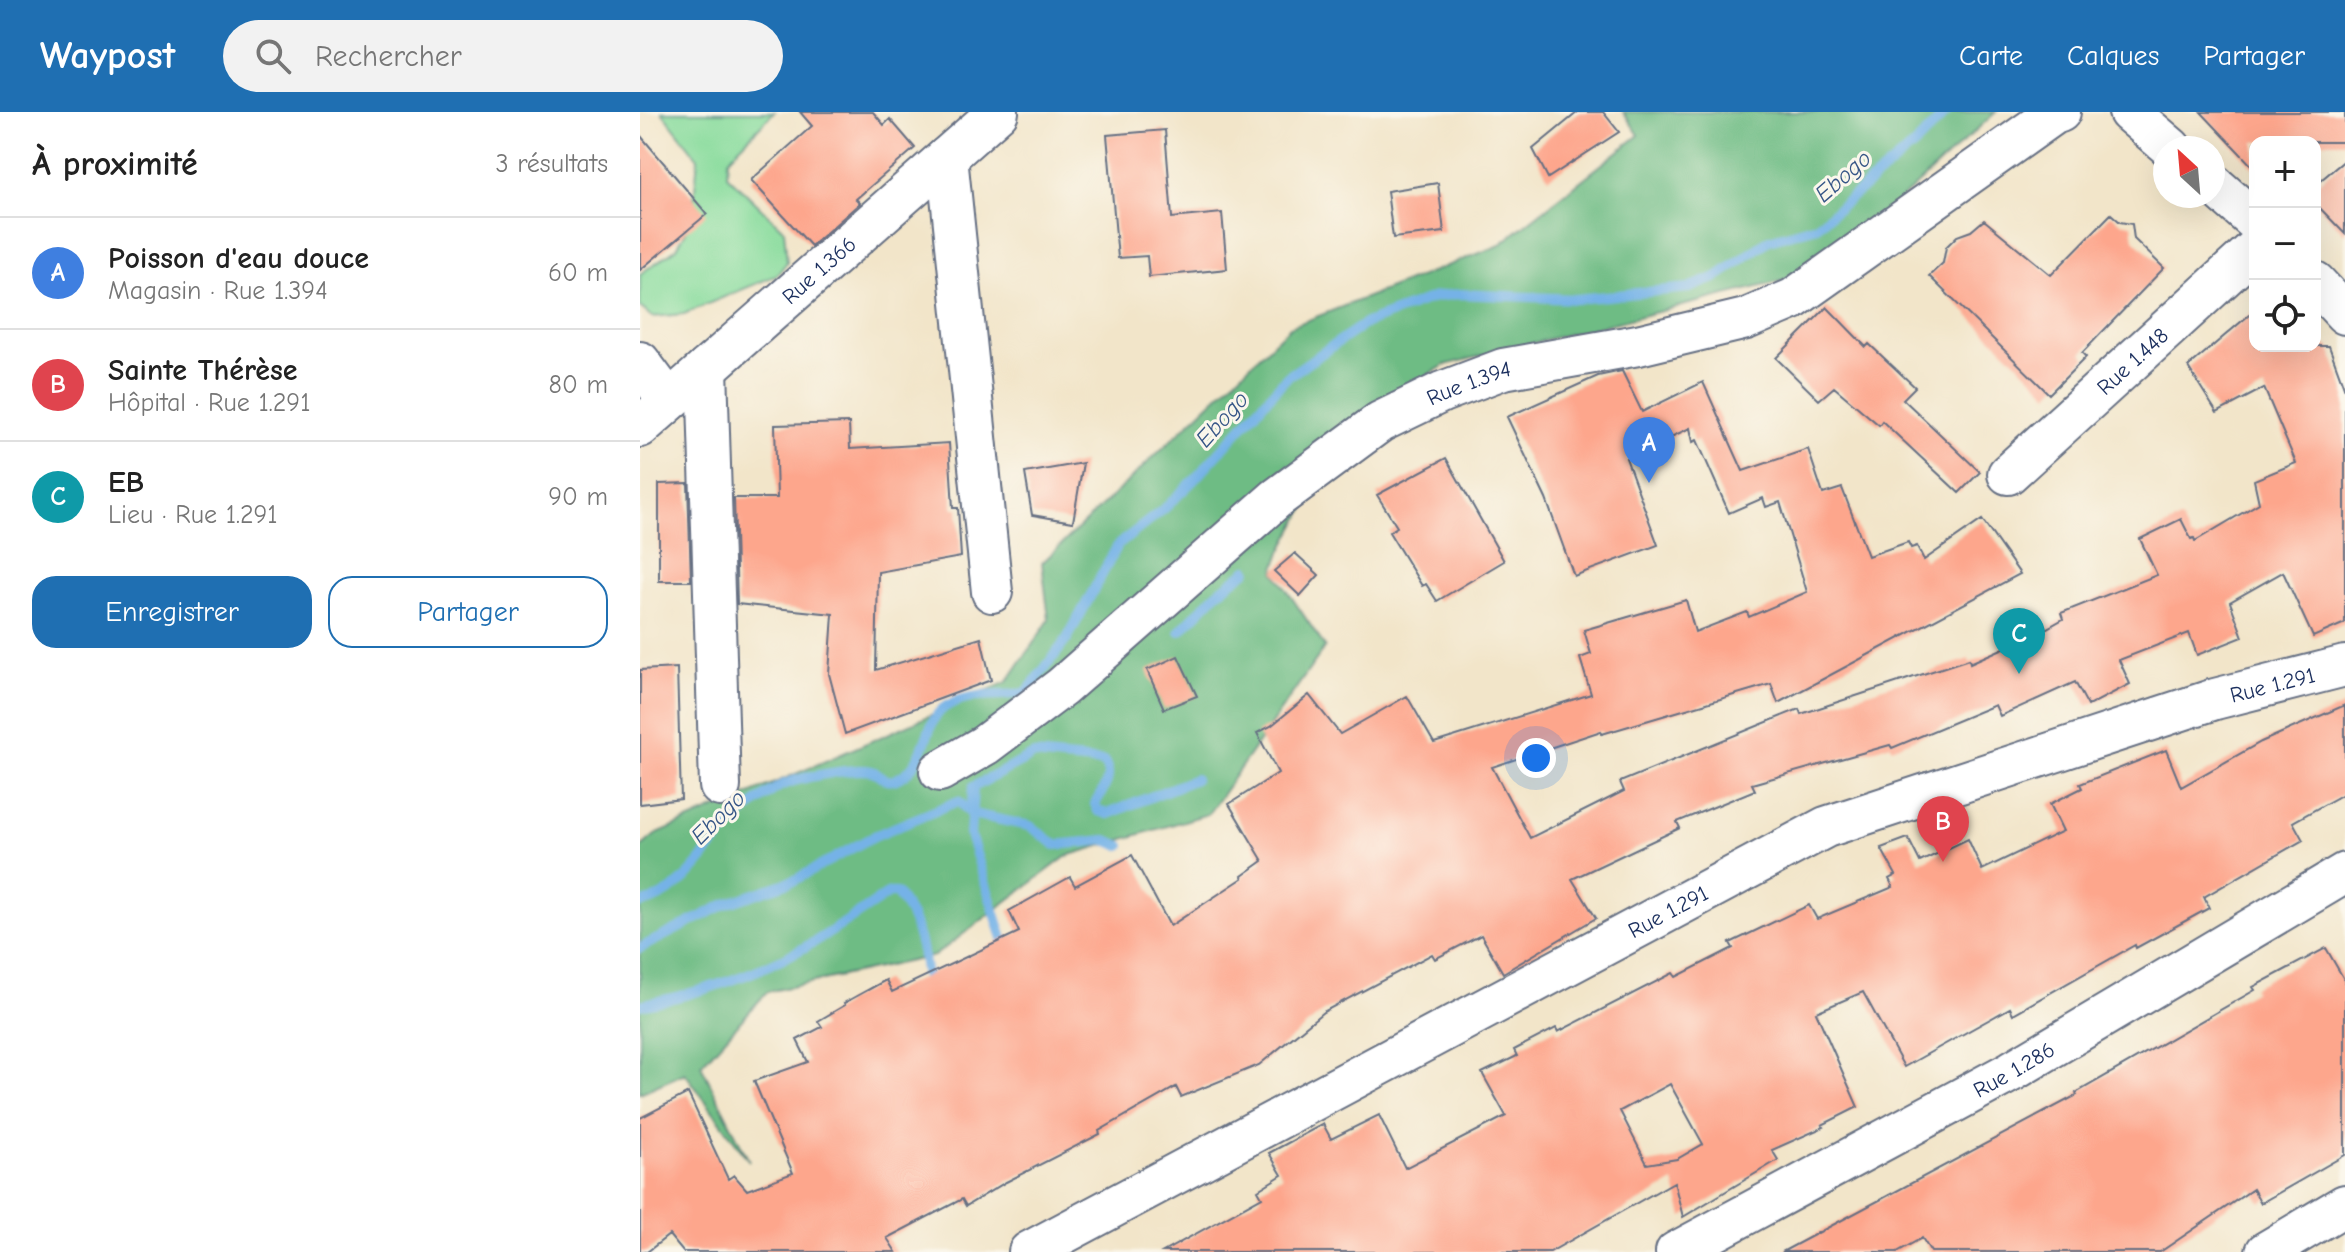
<!DOCTYPE html>
<html lang="fr">
<head>
<meta charset="utf-8">
<style>
	:root { --surface:#fff; --page:#f2f2f2; --text:#222; --muted:#767676; --line:#e0e0e0; --accent:#1f6fb2 }
	body { margin:0; font-family:"Comic Neue",sans-serif; background:var(--page); color:var(--text) }
	.controls { position:absolute; right:24px; top:24px; display:grid; overflow:hidden; border-radius:16px; box-shadow:0 8px 32px #0002 }
	.controls button { width:72px; height:72px; display:grid; place-items:center; padding:0; border:0; border-bottom:2px solid var(--line); background:var(--surface); color:var(--text); font:40px sans-serif }
	.compass { position:absolute; left:1513px; top:24px; width:72px; height:72px; border-radius:50%; background:var(--surface); box-shadow:0 8px 32px #0002; rotate:334deg }
	.you { position:absolute; left:896px; top:646px; width:28px; height:28px; margin:-20px; border:6px solid #fff; border-radius:50%; background:#1a73e8; box-shadow:0 0 0 12px #1a73e833 }
	.badge { display:grid; place-items:center; width:52px; height:52px; border-radius:50%; background:var(--accent); color:#fff; font-size:26px; font-weight:700 }
	.pin { position:absolute; translate:-50% -66px; filter:drop-shadow(0 2px 4px #0008) }
	.pin::after { content:''; position:absolute; top:42px; width:28px; height:24px; background:inherit; clip-path:polygon(0 0,100% 0,50% 100%) }
	.list { margin:0; padding:0; list-style:none }
	h2 { display:flex; justify-content:space-between; align-items:center; height:104px; margin:0; padding:0 32px; font-size:34px }
	h2 small { font-size:26px; font-weight:400; color:var(--muted) }
	.list li { display:grid; grid-template-columns:52px 1fr auto; gap:24px; align-items:center; box-sizing:border-box; height:112px; padding:0 32px; border-top:2px solid var(--line) }
	.list b { display:block; font-size:30px; white-space:nowrap }
	.list p { margin:0; font-size:26px; white-space:nowrap; color:var(--muted) }
	.list em { font-size:26px; font-style:normal; color:var(--muted) }
	.actions { display:flex; gap:16px; padding:24px 32px }
	.actions a { flex:1; padding:18px 0; border:2px solid var(--accent); border-radius:24px; text-align:center; font-size:28px; color:var(--accent) }
	.actions .main { background:var(--accent); color:#fff }
	.icon { flex:none; width:44px; height:44px; fill:none; stroke:currentColor; stroke-width:2; stroke-linecap:round; stroke-linejoin:round }
	.map { position:relative; flex:none; width:1705px; height:1140px; overflow:hidden }
	header { display:flex; align-items:center; gap:48px; box-sizing:border-box; height:112px; padding:0 40px; background:var(--accent); color:#fff }
	header strong { font-size:38px }
	nav { display:flex; gap:44px; margin-inline-start:auto; font-size:28px }
	.search { width:560px; height:72px; background:var(--page); display:flex; align-items:center; gap:20px; box-sizing:border-box; padding:0 28px; border-radius:44px; color:var(--muted); font-size:30px }
	main { display:flex }
	aside { flex:1; background:var(--surface) }
	.map>svg:first-child { display:block }
	.green { fill:#89dc9d; stroke:#52867e; stroke-width:2 }
	.forest { fill:#6ebc84; stroke:#447671; stroke-width:2 }
	.lines { fill:none; stroke-linecap:round; stroke-linejoin:round }
	.stream { stroke:#75b2e7; stroke-width:10 }
	.building { fill:#fda68c; fill-rule:evenodd }
	.minor-casing { stroke:#666f83; stroke-width:44 }
	.minor { stroke:#fff; stroke-width:40 }
	.labels { text-anchor:middle; stroke-width:6; stroke-linejoin:round; paint-order:stroke }
	.street-label { font-size:22px; fill:#1b2f5e; stroke:#fbf7ec }
	.water-label { font-size:24px; font-style:italic; fill:#365687; stroke:#fbf7ec }
</style>
</head>
<body>
<header>
<strong>Waypost</strong>
<div class="search"><svg class="icon" aria-label="search" viewBox="0 0 24 24"><circle cx="10" cy="10" r="6"/><path d="M15 15l6 6"/></svg>Rechercher</div>
<nav><a>Carte</a><a>Calques</a><a>Partager</a></nav>
</header>
<main>
<aside>
<h2>À proximité<small>3 résultats</small></h2>
<ul class="list">
<li><span class="badge" style="background:#3f7fe0">A</span><div><b>Poisson d'eau douce</b><p>Magasin · Rue 1.394</p></div><em>60 m</em></li>
<li><span class="badge" style="background:#e0444e">B</span><div><b>Sainte Thérèse</b><p>Hôpital · Rue 1.291</p></div><em>80 m</em></li>
<li><span class="badge" style="background:#0f9aa8">C</span><div><b>EB</b><p>Lieu · Rue 1.291</p></div><em>90 m</em></li>
</ul>
<div class="actions"><a class="main">Enregistrer</a><a>Partager</a></div>
</aside>
<div class="map">
<svg width="1705" height="1140" viewBox="0 0 1705 1140">
	<rect width="100%" height="100%" fill="#fbf7ec"/>
	<filter id="ink" filterUnits="userSpaceOnUse"><feTurbulence type="fractalNoise" baseFrequency=".0125" numOctaves="2"/><feDisplacementMap in="SourceGraphic" scale="16" xChannelSelector="R" yChannelSelector="G"/><feConvolveMatrix kernelMatrix="1 2 1 2 8 2 1 2 1" color-interpolation-filters="sRGB"/></filter>
	<filter id="wash" filterUnits="userSpaceOnUse"><feTurbulence type="fractalNoise" baseFrequency=".006" numOctaves="4" result="noise"/><feDisplacementMap in="SourceGraphic" scale="32" xChannelSelector="R" yChannelSelector="G"/><feGaussianBlur stdDeviation="1.8" result="paint"/><feColorMatrix in="noise" values="0 0 0 0 0 0 0 0 0 0 0 0 0 0 0 0 0 1.4 0 .05"/><feComposite in="paint" operator="in"/></filter>
	<g filter="url(#wash)">
		<rect width="100%" height="100%" fill="#f2e5c9"/>
		<path class="green" d="M22 0H134L88 47 87 63 144 118 147 150 137 163 44 202 12 205 0 195V162L37 136 52 108 58 46Z"/>
		<path class="forest" d="M983 0H1356L1214 130 1158 165 805 253 678 330 677 374 641 440 634 459 685 535 568 702 427 744 294 844 127 880 61 953 109 1049 45 961 0 981V736L15 723 367 570 409 508 402 451 650 215 858 134 999 23Z"/>
		<g class="lines">
			<path class="stream" d="M540 519 577 481 607 458
				M0 792C44 780 58 750 86 718 100 702 119 688 137 676 152 666 215 655 232 659 240 661 244 671 254 668 289 655 283 609 305 595 332 578 359 587 387 580L427 527 478 433 525 396 554 368 647 265 726 211 795 185 819 182 936 187 1049 176 1077 165 1129 128 1177 114 1277 31 1307 0
				M0 836 86 792 155 768 234 724 318 689 332 702 390 714 416 733 466 728 481 734
				M367 839 330 723 333 675 394 643 464 650C474 666 463 677 455 692L458 699 468 702 555 667
				M0 893C60 882 123 860 176 829 201 814 225 797 249 781H256C279 809 283 840 287 874"/>
		</g>
		<g id="blocks">
			<path class="building" d="M160 0H233L244 13 250 7 275 36 216 87 220 91 171 134 111 68 172 14Z
				M938 0H963L979 20 908 66 893 37Z
				M1561 0H1705V30H1615V57Z
				M525 18 532 106 582 101 587 157 509 165 507 144 478 146 467 23Z
				M0 23 67 102 0 158Z
				M1705 48V122L1675 91V73Z
				M798 71 804 120 753 126 747 79Z
				M1471 102 1480 110 1492 112 1494 127 1524 156 1442 241 1446 245 1409 282 1289 164 1303 151 1306 135 1317 124 1331 119 1344 108 1411 163Z
				M1187 195 1226 235 1229 232 1275 275 1263 287 1340 360 1319 381 1242 309 1239 313 1194 275 1179 288 1136 246Z
				M1615 198V234H1689L1705 278V511L1673 525 1643 460 1590 490 1603 525 1557 543 1549 521 1479 548 1490 572 1448 594 1435 570 1360 604 1355 593 1252 636 1250 633 1112 672 1115 678 1037 710 1040 716 932 767 956 806 863 861 841 823 795 847 792 842 683 900 619 953 541 985 536 975 459 1019 460 1022 366 1070 326 1094 322 1087 247 1126 256 1140H43L29 1123 7 1140H0V1006L48 981 88 1067 94 1063 107 1078 153 1061 114 969 168 950 157 928 182 915 178 909 205 893 204 891 246 868 252 880 379 820 369 799 430 765 435 774 492 743 530 814 603 766 602 764 623 749 589 692 638 661 617 621 631 614 669 583 700 622 767 584 794 631 951 582 940 546 951 542 944 518 1046 488 1055 520 1107 500 1109 505 1167 480 1140 390 1126 395 1123 386 1089 401 1057 328 1053 330 1050 316 986 346 1018 433 934 464 906 387 867 305 958 264 982 259 1002 300 1063 270 1103 359 1168 337 1183 382 1202 376 1228 444 1268 430 1271 436 1277 434 1284 448 1342 408 1380 462 1138 591 1131 572 962 622 961 619 852 655 890 726 984 679 980 670 1159 597 1161 602 1329 547 1330 551 1398 521 1423 507 1421 501 1517 463 1500 427 1541 407 1551 427 1554 426 1555 429 1619 391 1614 368 1656 351 1624 276 1577 301 1548 255Z
				M209 311 210 337 309 331 313 396H318L321 445 238 460 236 558 341 526 351 568 205 622 189 562 193 502 97 492 94 386H137L135 313Z
				M806 346 864 449 797 489 786 472 782 474 749 420 757 415 737 383Z
				M443 351 433 410 392 403 385 361Z
				M48 371 51 469H19V372Z
				M655 441 679 463 660 484 634 459Z
				M538 544 557 584 524 597 507 558Z
				M37 556 41 687 0 692V558Z
				M1705 593V681L1653 710 1663 728 1564 785 1569 796 1496 836 1495 833 1373 902 1370 896 1264 955 1223 880 1176 900 1218 995 1182 1013 1184 1015 1132 1038 1138 1048 1043 1105 1034 1070 910 1140H523L622 1085 618 1078 642 1063 629 1041 683 1012 691 1027 739 1003 765 1056 866 1004 842 961 877 944 874 938 916 916 918 920 1033 861 1036 865 1093 836 1090 831 1169 793 1177 807 1253 775 1249 767 1256 763 1241 736 1268 726 1280 750 1328 727 1342 758 1423 719 1410 692 1442 676 1440 672 1526 638 1541 675 1621 630ZM1030 972 1063 1032 1037 1047 1007 1052 980 999Z
				M1686 836 1705 869V1043L1621 1091 1613 1077 1520 1140H1291L1282 1126 1257 1140H1142L1437 983 1436 981 1615 878 1613 875Z"/>
		</g>
	</g>
	<g filter="url(#ink)">
		<use href="#blocks" fill-opacity="0" stroke="#666f83" stroke-width="2"/>
		<g class="lines">
			<defs>
				<g id="minor">
					<path d="M1489 0 1531 36"/>
					<path d="M307 45 352 480"/>
					<path d="M1573 72 1615 109"/>
					<path d="M1675 170 1705 202"/>
					<path d="M0 250 29 289"/>
					<path d="M67 256 80 674"/>
					<path id="s1" d="M0 315 358 0"/>
					<path id="s2" d="M1368 362 1615 137"/>
					<path id="s3" d="M300 659 345 633 422 575 637 386 740 310 802 280 863 257 998 233 1106 207 1153 187 1414 2 1420 0"/>
					<path id="s4" d="M389 1140 1186 715 1575 587 1705 554"/>
					<path id="s5" d="M1036 1140 1372 959 1705 761"/>
					<path d="M1626 1140 1705 1093"/>
				</g>
			</defs>
			<use href="#minor" class="minor-casing"/>
			<use href="#minor" class="minor"/>
		</g>
	</g>
	<g class="labels">
		<g class="street-label">
			<text dy="8" stroke="none"><textPath href="#s1" startOffset="238">Rue 1.366</textPath></text>
			<text dy="8" stroke="none"><textPath href="#s2" startOffset="168">Rue 1.448</textPath></text>
			<text dy="8" stroke="none"><textPath href="#s3" startOffset="660">Rue 1.394</textPath></text>
			<text dy="8" stroke="none"><textPath href="#s4" startOffset="1372">Rue 1.291</textPath></text>
			<text dy="8" stroke="none"><textPath href="#s4" startOffset="724">Rue 1.291</textPath></text>
			<text dy="8" stroke="none"><textPath href="#s5" startOffset="384">Rue 1.286</textPath></text>
		</g>
		<g class="water-label">
			<text transform="translate(1203 64) rotate(-41)" y="8">Ebogo</text>
			<text transform="translate(582 307) rotate(-48)" y="8">Ebogo</text>
			<text transform="translate(78 705) rotate(-45)" y="8">Ebogo</text>
		</g>
	</g>
</svg>
<div class="controls">
<button>+</button>
<button>−</button>
<button><svg class="icon" aria-label="locate" viewBox="0 0 24 24"><circle cx="12" cy="12" r="6"/><path d="M12 2v4M12 18v4M2 12h4M18 12h4"/></svg></button>
</div>
<svg class="compass" viewBox="-18 -18 36 36"><path d="M0-13l5 13h-10z" fill="#e53935"/><path d="M0 13l5-13h-10z" fill="#767676"/></svg>
<div class="you"></div>
<div class="pin badge" style="left:1009px;top:371px;background:#3f7fe0">A</div>
<div class="pin badge" style="left:1303px;top:750px;background:#e0444e">B</div>
<div class="pin badge" style="left:1379px;top:562px;background:#0f9aa8">C</div>
</div>
</main>
</body>
</html>
